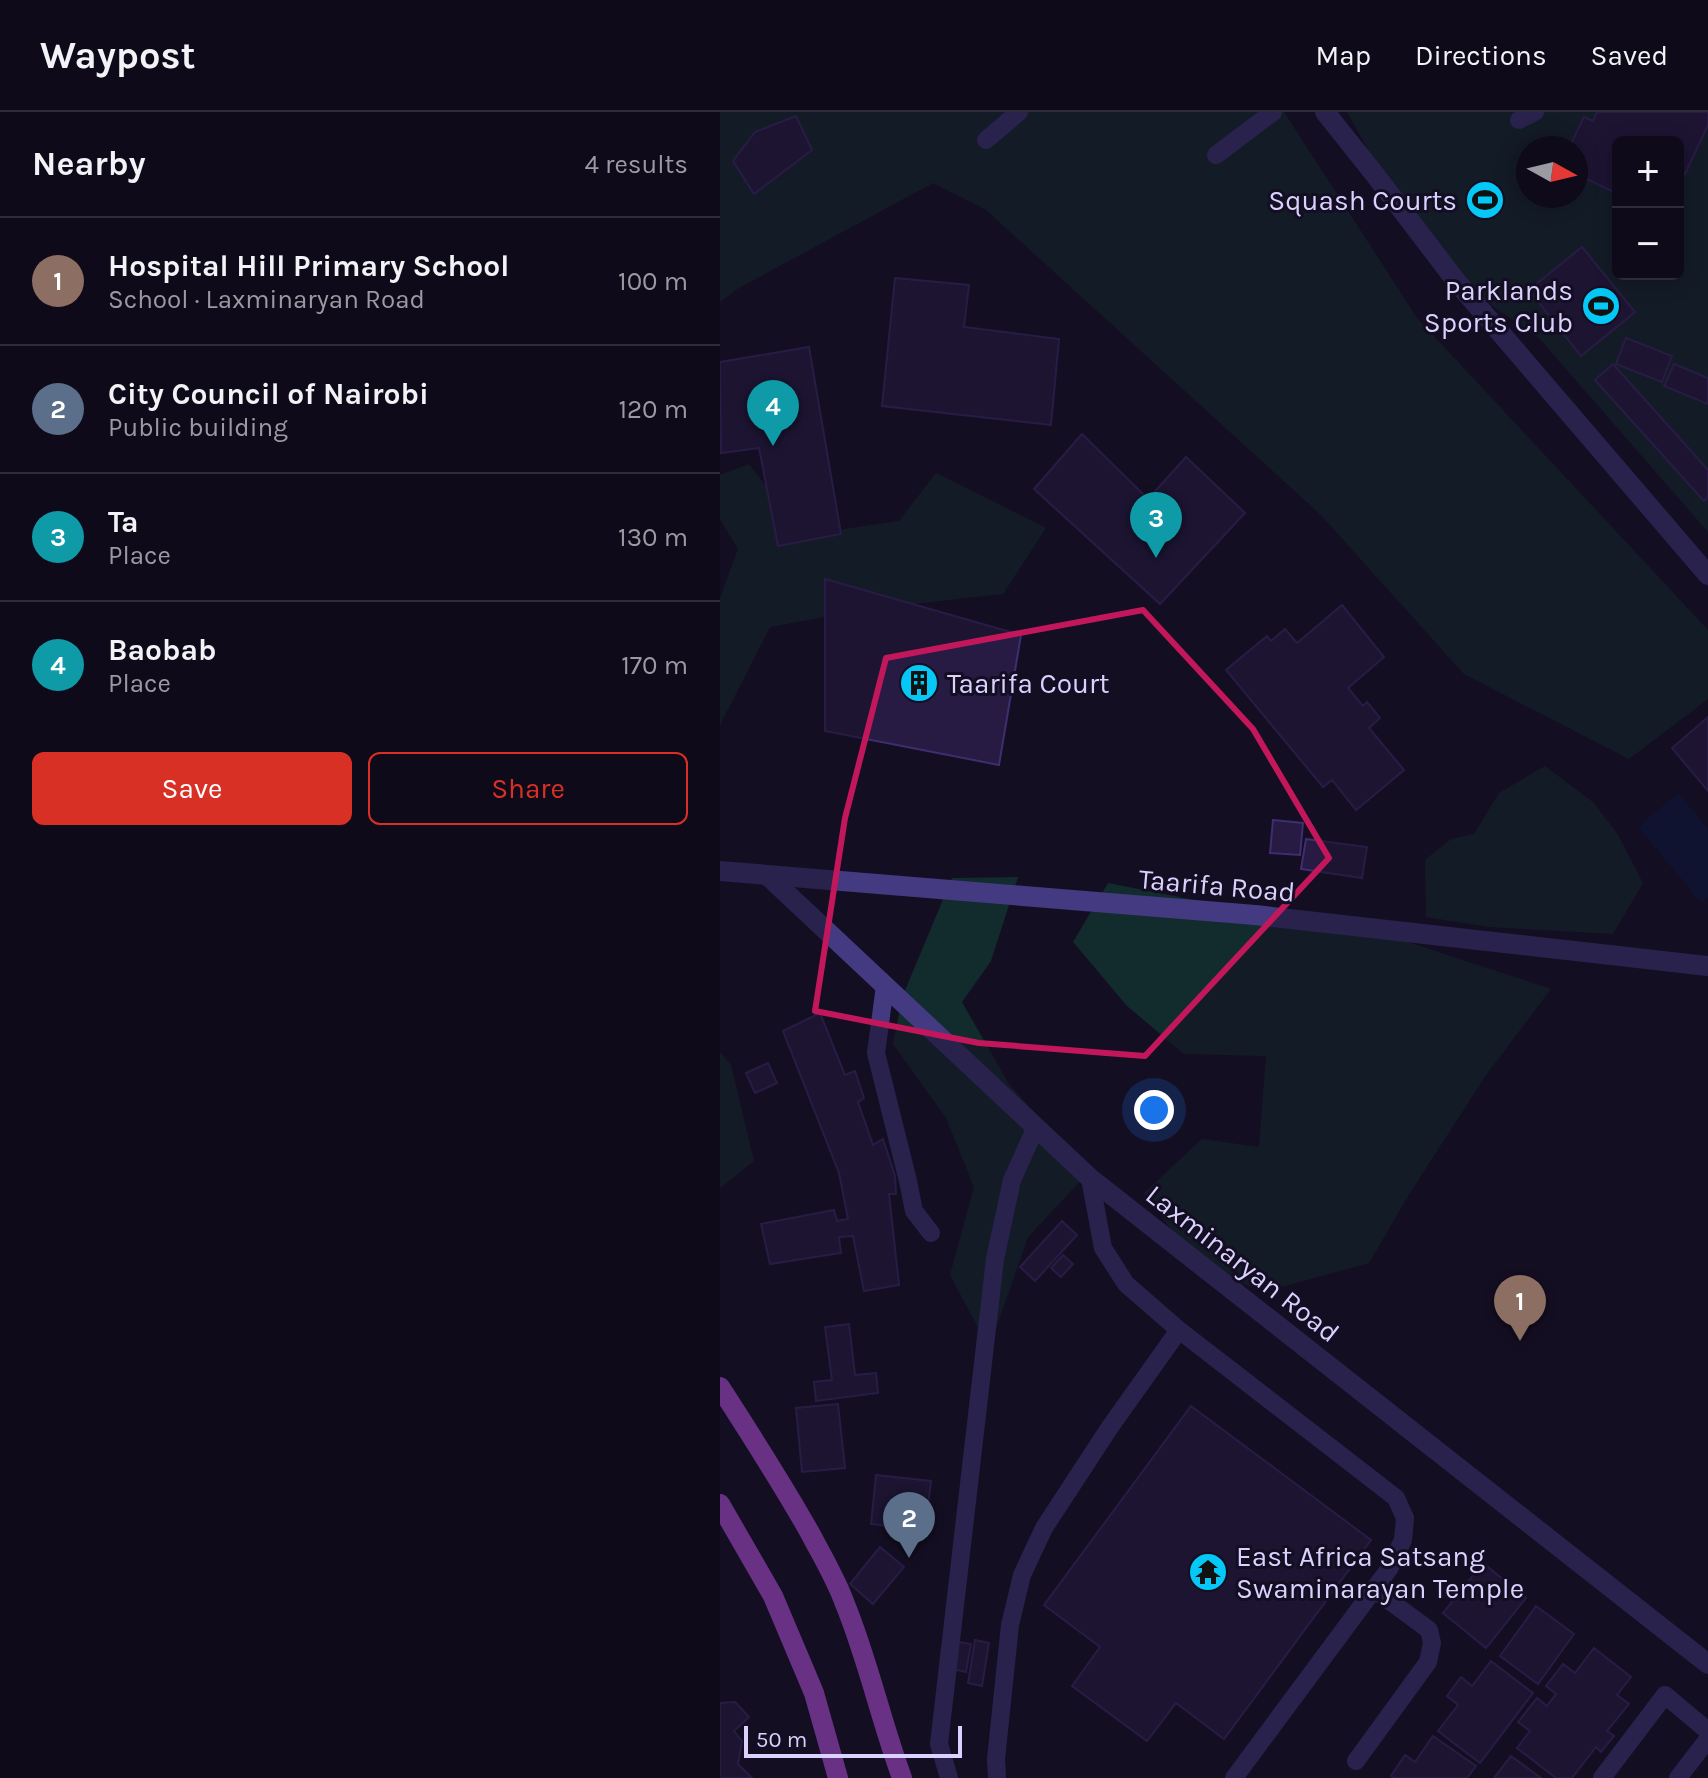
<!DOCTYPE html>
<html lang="en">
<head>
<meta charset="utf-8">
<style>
	:root { --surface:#0f0a1a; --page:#1d1827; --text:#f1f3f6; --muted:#9b9aa2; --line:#2f2b39; --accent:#d93025 }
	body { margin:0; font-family:Karla,sans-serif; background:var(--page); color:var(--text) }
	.controls { position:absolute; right:24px; top:24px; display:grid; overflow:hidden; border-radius:12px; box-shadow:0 4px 20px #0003 }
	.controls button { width:72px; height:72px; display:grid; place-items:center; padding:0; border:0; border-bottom:2px solid var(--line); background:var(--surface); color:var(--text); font:40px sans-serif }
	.compass { position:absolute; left:796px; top:24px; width:72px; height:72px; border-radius:50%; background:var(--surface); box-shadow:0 4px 20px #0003; rotate:98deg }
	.scale { position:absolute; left:24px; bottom:20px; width:218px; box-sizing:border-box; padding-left:8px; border:4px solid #dad1fe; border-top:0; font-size:22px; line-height:28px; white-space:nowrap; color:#dad1fe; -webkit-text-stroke:6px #140e23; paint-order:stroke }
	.you { position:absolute; left:434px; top:998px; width:28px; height:28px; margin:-20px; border:6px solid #fff; border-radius:50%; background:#1a73e8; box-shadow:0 0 0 12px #1a73e833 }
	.badge { display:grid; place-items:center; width:52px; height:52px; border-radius:50%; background:var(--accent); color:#fff; font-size:26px; font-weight:700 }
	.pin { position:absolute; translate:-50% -66px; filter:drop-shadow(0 2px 4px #0008) }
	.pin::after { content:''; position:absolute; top:42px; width:28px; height:24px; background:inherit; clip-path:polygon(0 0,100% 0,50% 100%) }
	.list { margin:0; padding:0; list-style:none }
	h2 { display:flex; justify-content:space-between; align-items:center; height:104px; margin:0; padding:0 32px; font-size:34px }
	h2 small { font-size:26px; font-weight:400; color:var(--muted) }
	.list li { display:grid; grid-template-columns:52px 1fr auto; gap:24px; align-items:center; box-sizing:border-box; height:128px; padding:0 32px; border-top:2px solid var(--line) }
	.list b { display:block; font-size:30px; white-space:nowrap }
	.list p { margin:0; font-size:26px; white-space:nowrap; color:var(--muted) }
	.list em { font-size:26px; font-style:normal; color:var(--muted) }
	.actions { display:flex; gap:16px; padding:24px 32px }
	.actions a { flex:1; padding:18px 0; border:2px solid var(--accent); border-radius:12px; text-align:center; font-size:28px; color:var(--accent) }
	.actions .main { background:var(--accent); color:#fff }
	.map { position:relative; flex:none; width:988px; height:1666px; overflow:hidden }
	header { display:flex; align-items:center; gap:48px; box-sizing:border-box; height:112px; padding:0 40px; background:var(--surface); border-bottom:2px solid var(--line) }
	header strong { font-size:38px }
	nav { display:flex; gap:44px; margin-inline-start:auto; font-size:28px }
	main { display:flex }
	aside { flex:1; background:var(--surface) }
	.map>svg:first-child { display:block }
	.green { fill:#122b2d; fill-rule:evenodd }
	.water { fill:#0b193f }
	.building { fill:#271b43; stroke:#402d6f; stroke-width:2 }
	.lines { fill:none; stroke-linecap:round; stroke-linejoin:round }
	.service { stroke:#433a81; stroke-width:18 }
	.minor { stroke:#433a81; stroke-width:20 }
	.tertiary { stroke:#433a81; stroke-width:20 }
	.primary { stroke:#ce5bfb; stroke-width:20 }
	.marked { fill:none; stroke:#c2185b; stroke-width:6; stroke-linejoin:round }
	.labels { text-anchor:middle; stroke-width:6; stroke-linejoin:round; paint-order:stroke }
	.poi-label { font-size:28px; fill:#dad1fe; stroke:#140e23; text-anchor:end }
	.street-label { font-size:28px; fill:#dad1fe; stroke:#140e23 }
</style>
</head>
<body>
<header>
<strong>Waypost</strong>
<nav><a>Map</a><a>Directions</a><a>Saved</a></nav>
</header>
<main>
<aside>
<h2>Nearby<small>4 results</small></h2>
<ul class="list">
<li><span class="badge" style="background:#8d6e63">1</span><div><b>Hospital Hill Primary School</b><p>School · Laxminaryan Road</p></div><em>100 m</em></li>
<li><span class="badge" style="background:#5c6f8a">2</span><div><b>City Council of Nairobi</b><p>Public building</p></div><em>120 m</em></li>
<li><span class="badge" style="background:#0f9aa8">3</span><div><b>Ta</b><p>Place</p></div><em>130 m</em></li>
<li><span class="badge" style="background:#0f9aa8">4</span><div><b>Baobab</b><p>Place</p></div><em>170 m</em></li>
</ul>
<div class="actions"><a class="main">Save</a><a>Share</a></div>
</aside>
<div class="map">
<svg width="988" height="1666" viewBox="0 0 988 1666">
	<rect width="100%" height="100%" fill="#140e23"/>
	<path class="green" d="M0 0H564L697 206 988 518V587L909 647 744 562 600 402 265 97 213 71 17 177 0 190Z
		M627 0H988V420L819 226 712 152ZM898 30H958V162H898ZM808 36H856V84H808Z
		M29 352 83 423 179 409 216 361 326 416 283 482 147 497 50 515 0 613V486L18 437 0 407V363Z
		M825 654 874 691 898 723 923 771 893 822 769 815 706 805 705 748 731 727 754 722 779 681Z
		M298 765 271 849 242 890 289 972 368 1061 308 1125 269 1236 230 1163 254 1075 226 1006 173 932 183 883 232 766Z
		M388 771 505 794 596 800 831 877 766 963 688 1084 649 1151 543 1180 477 1152 424 1081 482 1027 539 1035 546 944 464 942 407 894 353 830Z
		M0 940 11 953 34 1049 0 1076Z"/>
	<path class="water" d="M958 681 988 717V785L982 791 918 715Z"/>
	<path class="building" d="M877 0H988V13L965 62 958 58V30H898V82L856 62V36H849L864 5 873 9Z
		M76 4 92 38 34 82 13 49 35 20Z
		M862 135 915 200 861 244 809 178Z
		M175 166 249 173 244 215 339 227 331 313 162 294Z
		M906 226 952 244 942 270 896 252Z
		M89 235 121 422 58 434 39 336 1 341 0 250Z
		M893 252 988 358V385L984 389 875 268Z
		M954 252 988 266V292L944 274Z
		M362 322 428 387 466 345 525 401 440 492 314 377Z
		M105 467 301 523 279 653 105 619Z
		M622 493 664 545 628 576 643 594 647 590 660 606 649 616 684 658 636 698 612 668 603 675 506 558 547 524 551 529 565 517 577 531Z
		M988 605V679L952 636Z
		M553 708 583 711 580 743 550 741Z
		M586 727 647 735 642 766 581 757Z
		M100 901 125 963 135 959 144 986 138 990 153 1033 163 1027 175 1064 176 1082H169L179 1173 144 1179 133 1124 119 1125 121 1141 50 1152 41 1112 114 1098 117 1109 128 1107 119 1061 63 919Z
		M48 951 57 971 35 981 26 961Z
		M342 1109 357 1123 315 1169 300 1155Z
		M343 1143 353 1152 341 1165 331 1156Z
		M129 1212 135 1263 156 1261 158 1281 96 1289 94 1270 112 1268 105 1215Z
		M118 1292 125 1356 82 1360 76 1296Z
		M471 1294 651 1428 504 1627 456 1591 427 1629 352 1574 380 1535 324 1493Z
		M156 1363 211 1369 205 1419 151 1412Z
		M160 1435 184 1455 153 1492 130 1472Z
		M763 1451 806 1486 766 1536 723 1501Z
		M816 1494 854 1522 818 1572 780 1544Z
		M255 1528 269 1531 262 1574 248 1571Z
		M239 1530 251 1532 246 1560 233 1557Z
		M874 1536 911 1565 897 1583 909 1592 887 1619 894 1624 881 1640 876 1635 852 1666H836L797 1636 810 1619 798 1610 817 1586 827 1594 836 1582 826 1574 843 1552 855 1561Z
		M771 1549 813 1581 760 1651 718 1619 738 1593 727 1584 741 1565 752 1574Z
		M15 1590 29 1605 14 1619 22 1629 18 1652 32 1666H0V1591Z
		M713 1624 756 1654 747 1666H674L671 1664 685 1643 695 1650Z
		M791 1644 821 1666H774Z"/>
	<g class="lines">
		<path class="service" d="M799 8 815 0
			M266 28 299 0
			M496 43 553 0
			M165 874 156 941 188 1069 194 1099 211 1121
			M370 1066 383 1136 406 1172 459 1218 676 1386 685 1406 683 1428 669 1457 514 1666
			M636 1649 708 1550 712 1531 709 1518 655 1478
			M229 1666 219 1632 275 1147 292 1068 316 1015
			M277 1666 276 1647 290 1513 302 1463 324 1416 390 1315 459 1218
			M882 1666 945 1583 988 1619
			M958 1666 988 1627"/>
		<path class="minor" d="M605 0 656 64 736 169 988 463
			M48 764 370 1066 988 1552"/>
		<path class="tertiary" d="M0 759 535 803 988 854"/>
		<path class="primary" d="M0 1275C31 1323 62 1371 90 1421 102 1444 116 1467 125 1492 148 1548 161 1609 182 1666
			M0 1392 53 1484 94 1581 118 1666"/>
	</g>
	<path d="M0 0H988V1666H0ZM423 498 533 617 609 746 425 944 259 931 95 899 125 706 166 546Z" fill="#140e23" fill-opacity=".55" fill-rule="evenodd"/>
	<path class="marked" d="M423 498 533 617 609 746 425 944 259 931 95 899 125 706 166 546Z"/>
	<defs>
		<symbol id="stadium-disc" viewBox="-11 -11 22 22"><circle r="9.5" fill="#05c8f6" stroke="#140e23"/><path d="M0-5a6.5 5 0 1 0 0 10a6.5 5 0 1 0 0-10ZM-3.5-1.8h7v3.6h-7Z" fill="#111"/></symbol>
		<symbol id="building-disc" viewBox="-11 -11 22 22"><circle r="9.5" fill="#05c8f6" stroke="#140e23"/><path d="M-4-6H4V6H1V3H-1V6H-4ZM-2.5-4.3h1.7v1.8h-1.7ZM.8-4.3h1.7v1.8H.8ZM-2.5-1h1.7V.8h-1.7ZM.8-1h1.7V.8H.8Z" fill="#111"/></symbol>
		<symbol id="temple-disc" viewBox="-11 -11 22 22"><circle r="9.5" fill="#05c8f6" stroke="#140e23"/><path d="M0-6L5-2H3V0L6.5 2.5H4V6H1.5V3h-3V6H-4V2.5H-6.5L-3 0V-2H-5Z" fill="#111"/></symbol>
	</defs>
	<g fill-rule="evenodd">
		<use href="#stadium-disc" x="743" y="66" width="44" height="44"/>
		<use href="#stadium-disc" x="859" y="172" width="44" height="44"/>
		<use href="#building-disc" x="177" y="549" width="44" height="44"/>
		<use href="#temple-disc" x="466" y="1438" width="44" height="44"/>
	</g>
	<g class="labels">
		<g class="poi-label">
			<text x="737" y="98">Squash Courts</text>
			<text x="853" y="188">Parklands<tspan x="853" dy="32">Sports Club</tspan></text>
			<text x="227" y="581" text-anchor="start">Taarifa Court</text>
			<text x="516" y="1454" text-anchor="start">East Africa Satsang<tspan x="516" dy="32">Swaminarayan Temple</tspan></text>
		</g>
		<g class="street-label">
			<text transform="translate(497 773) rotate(5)" y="10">Taarifa Road</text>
			<text transform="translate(523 1151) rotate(38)" y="10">Laxminaryan Road</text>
		</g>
	</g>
</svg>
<div class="controls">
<button>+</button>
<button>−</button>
</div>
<svg class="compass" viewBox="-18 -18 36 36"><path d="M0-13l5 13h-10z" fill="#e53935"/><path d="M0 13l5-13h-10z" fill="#9b9aa2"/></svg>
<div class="scale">50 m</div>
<div class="you"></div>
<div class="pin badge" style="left:800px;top:1229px;background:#8d6e63">1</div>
<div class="pin badge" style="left:189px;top:1446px;background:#5c6f8a">2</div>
<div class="pin badge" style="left:436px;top:446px;background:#0f9aa8">3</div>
<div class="pin badge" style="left:53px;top:334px;background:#0f9aa8">4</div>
</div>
</main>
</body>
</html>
